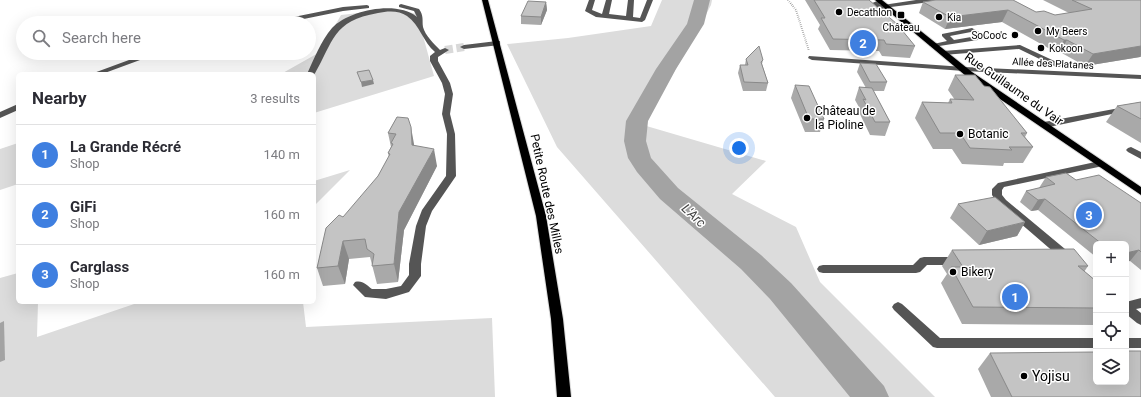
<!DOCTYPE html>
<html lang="en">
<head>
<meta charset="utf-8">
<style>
	:root { --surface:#fff; --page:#f7f7f7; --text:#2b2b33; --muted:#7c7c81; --line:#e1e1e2; --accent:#0f766e }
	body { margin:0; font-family:Roboto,sans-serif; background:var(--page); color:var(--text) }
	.controls { position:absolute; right:12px; bottom:12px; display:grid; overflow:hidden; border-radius:6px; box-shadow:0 4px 16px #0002 }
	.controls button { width:36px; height:36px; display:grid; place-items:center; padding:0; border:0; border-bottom:1px solid var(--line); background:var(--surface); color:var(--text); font:20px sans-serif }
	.you { position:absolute; left:739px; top:148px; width:14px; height:14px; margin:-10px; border:3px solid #fff; border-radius:50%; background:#1a73e8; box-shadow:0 0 0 6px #1a73e833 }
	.badge { display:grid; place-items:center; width:26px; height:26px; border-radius:50%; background:var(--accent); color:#fff; font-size:13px; font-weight:700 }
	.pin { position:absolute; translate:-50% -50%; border:2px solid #fff; box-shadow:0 1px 4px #0006 }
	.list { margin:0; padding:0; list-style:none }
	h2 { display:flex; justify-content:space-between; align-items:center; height:52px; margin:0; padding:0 16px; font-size:17px }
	h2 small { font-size:13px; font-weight:400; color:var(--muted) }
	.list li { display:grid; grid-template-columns:26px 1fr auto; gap:12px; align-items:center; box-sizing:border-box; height:60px; padding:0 16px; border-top:1px solid var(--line) }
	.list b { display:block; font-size:15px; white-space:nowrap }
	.list p { margin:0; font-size:13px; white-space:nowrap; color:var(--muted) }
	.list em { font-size:13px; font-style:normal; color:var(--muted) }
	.icon { flex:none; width:22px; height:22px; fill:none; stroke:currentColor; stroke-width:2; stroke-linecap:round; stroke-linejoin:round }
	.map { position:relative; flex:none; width:1141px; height:397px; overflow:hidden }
	.search { position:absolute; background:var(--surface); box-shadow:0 4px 16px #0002; left:16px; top:16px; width:300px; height:44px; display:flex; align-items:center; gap:10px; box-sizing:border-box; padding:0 14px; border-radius:22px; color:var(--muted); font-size:15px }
	.panel { position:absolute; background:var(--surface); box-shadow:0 4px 16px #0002; left:16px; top:72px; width:300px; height:232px; border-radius:6px }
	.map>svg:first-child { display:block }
	.green { fill:#dcdcdc }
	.water { fill:#a3a3a3 }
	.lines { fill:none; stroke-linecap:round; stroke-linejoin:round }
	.river { fill:#a3a3a3; fill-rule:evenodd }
	.minor-tunnel { stroke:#d9d9d9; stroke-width:8; stroke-dasharray:8 3.5; stroke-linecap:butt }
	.major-casing { stroke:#dbdbdb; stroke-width:2 }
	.path { stroke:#777; stroke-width:2; stroke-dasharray:0.5 1.5; stroke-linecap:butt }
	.minor { fill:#555; fill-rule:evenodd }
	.major { fill:#000; fill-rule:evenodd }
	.wall { fill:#a9a9a9 }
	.shaded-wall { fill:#898989 }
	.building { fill:#c4c4c4; stroke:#898989 }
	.poi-dot { fill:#000; stroke:#fff; stroke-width:1.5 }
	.labels { text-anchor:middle; stroke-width:3; stroke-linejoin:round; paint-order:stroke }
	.far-poi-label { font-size:10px; fill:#000; stroke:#fff; text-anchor:start }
	.far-street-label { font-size:10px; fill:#000; stroke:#fff }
	.street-label { font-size:12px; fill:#000; stroke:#fff }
	.poi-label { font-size:12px; fill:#000; stroke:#fff; text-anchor:start }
	.water-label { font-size:13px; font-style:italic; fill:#444; stroke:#fff }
	.near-poi-label { font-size:14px; fill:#000; stroke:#fff; text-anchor:start }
</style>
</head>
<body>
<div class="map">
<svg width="1141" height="397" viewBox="0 0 1141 397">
	<rect width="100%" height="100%" fill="#fff"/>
	<path class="green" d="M662 0H712L711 5 694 38 643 125 766 161 732 194 796 227 820 282 935 397H775L557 147 507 44 568 38 651 26Z
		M394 9 417 14 434 76 314 113V74H281L320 52 341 15Z
		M18 143V184L0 190V149Z
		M350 170 314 206V181Z
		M18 273V302H38L37 337 140 302H303L306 327 492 318 495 397H0V278Z"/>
	<path class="water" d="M4 321 5 360 0 362V323Z"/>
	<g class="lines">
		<path class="river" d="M694 0H710L704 24 676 69 648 121 646 141 651 158 678 188 761 255 791 283 884 386 889 397H850L770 299 741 269 660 199 637 172 628 158 624 141 626 121 656 69 687 24Z"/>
		<path class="minor-tunnel" d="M445 50 464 47"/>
		<defs>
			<path id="major" d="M482 0H488L546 216 563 319 571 397H557L551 319 536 216Z
				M875 0H882L972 72 1141 187V195L966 76Z"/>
		</defs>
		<use href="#major" class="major-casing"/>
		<path class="path" d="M788 0 796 10 809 51"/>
		<path class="minor" d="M589 0H595L592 10 602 14 606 0H612L609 14 626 16 628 0H634L633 17 640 18 647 0H653L645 20 642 22 596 17 585 11Z
			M880 0 883 2 879 4 883 5 916 0H933L930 2 891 7 888 10 867 5Z
			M401 4 419 9C424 16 422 20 423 27 425 35 434 44 440 50L445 48 449 50 438 57V61L450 83 453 94 450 114 455 134 456 176 432 211 426 226 421 264V276L409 292 386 299 365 297 353 285 355 282C363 280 366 285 372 289H386L401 286 409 275V264L416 226 422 210 446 176 447 134 442 114 445 94 442 83 430 61V56L435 52C423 42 420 25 407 16 399 10 387 11 378 13 332 21 334 41 314 75L307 74C314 59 321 41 332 28 349 10 397 0 417 17L414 11 399 7V5Z
			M367 5 369 6V8L343 11 284 23H271L274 21 343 7Z
			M972 28 988 37 984 39 933 47 929 45 947 41 942 36V34ZM971 32 977 36 954 40 950 36Z
			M497 41H500V45L464 49 460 47 464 45Z
			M1020 45 1063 65 1059 67H1056L1019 49 943 55 939 53 943 51Z
			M148 53H159L102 74H91Z
			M809 56 964 67 1141 75V79L964 71 812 60 808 58Z
			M18 104V110L0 118V112Z
			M1141 104V108L1044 128 1040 125 1044 122Z
			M1131 147 1141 152V159L1128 152 1126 150 1128 148Z
			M1100 161 1103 162 1105 164 1103 166 1004 187 1002 190V195L1006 200 1071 254 1073 257 1071 260H1063L998 204 992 195V189L998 183Z
			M924 257H958L962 258 964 261 962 264 958 265H927L920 272 916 273H823L819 272 817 269 819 266 823 265H913L920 258Z
			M1141 298V308L1136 309 1141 313V325L1137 323 1126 314V302Z
			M898 302 902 304 940 338H1096V348H937L933 347 894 310 892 307 894 304Z
			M1126 338H1141V348H1126Z"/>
		<use href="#major" class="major"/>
	</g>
	<path class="wall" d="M805 0H869L915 46 910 58 882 56 879 51 830 50 818 29 820 25Z
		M1043 0H1141V57H1140L1085 66 1060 52 1057 53 1002 22 945 29 919 13 923 2 1036 12 1055 15 1069 13Z
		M546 2 547 10 541 25 521 24V16Z
		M746 59 763 60 762 64 768 83 766 91H743L738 73 740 65H745Z
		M860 63 887 82 884 91H873L890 122 885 136 870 135 859 112 860 109 855 100 859 87 866 88 857 72Z
		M955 75 984 86 1027 133 1025 137 1033 147 1023 163H1004L1003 166 962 164 952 149H933L915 118 922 102 948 103 950 99 955 100 948 90Z
		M795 85 824 119 820 132H805L791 98Z
		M1141 102V143L1106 122 1117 106Z
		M397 117 414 146 437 166 404 230 398 282 377 284 370 257 349 259 345 284 323 286 317 268 378 176 389 157 388 153 391 147 388 133Z
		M1046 177 1076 180 1141 203V270L1130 261 1126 244H1096V257L1038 210 1031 211 1020 202 1026 191 1039 188Z
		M958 204 1025 222 1017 236 979 245 950 218Z
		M952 250 1088 266 1084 272 1096 281V325L962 324 941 283 947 274 942 266Z
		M990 353 1141 397H991L978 369Z"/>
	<path class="shaded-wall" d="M546 2 547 10 541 25V17Z
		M1008 10 1002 22 945 29 950 17Z
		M1064 40H1067L1060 52 1057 53Z
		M1141 46V55L1140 57 1085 66 1093 54Z
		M373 80 374 84 362 87 361 82Z
		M411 127 414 144 415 162 412 145Z
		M434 149 437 166 404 230 398 282 394 264 399 212Z
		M1045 199 1038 210 1031 211 1038 200Z
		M1025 222 1017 236 979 245 987 231Z
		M343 241 349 259 345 284 338 266Z
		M1139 250 1130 261 1126 262V253Z"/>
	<path class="building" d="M814 0H869L897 24 915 46 886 44 884 40 833 39 821 18H825Z
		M936 0H1013L1036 12 1044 11 1055 15 1092 9 1072 0H1141V46L1093 54 1067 40H1064L1008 10 950 17 923 2Z
		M528 1 546 2 541 17 521 16Z
		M759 46 763 60 761 62 768 83 744 82 740 65H748L746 59Z
		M860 63 876 64 887 82H870Z
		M369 70 373 80 361 82 357 72Z
		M955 75H975L984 86 990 87 1027 133H1021L1033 147H1009L1012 150 970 148 960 133H940L922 102 952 103 950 99 974 100Z
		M795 85 809 86 824 119H809Z
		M859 87 872 88 890 122H875L863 99 866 100Z
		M1141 102V119L1117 106Z
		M397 117 408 118 411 127 412 145 434 149 399 212 394 264 372 266 374 254 367 249 365 239 343 241 338 266 317 268 326 228 339 215 343 217 378 176 390 154 388 153 393 144 391 143 396 134 388 133Z
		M1066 173 1076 180 1099 175 1141 203V252L1139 250 1126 253V244H1102L1045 199 1038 200 1026 191 1055 184 1046 177Z
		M995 197 1025 222 987 231 958 204Z
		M1074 249 1088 266H1078L1096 281V308L973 307 951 267H963L952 250Z
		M1126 351H1141V397H1012L990 353 1096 352V382H1126Z"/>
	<g class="poi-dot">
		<circle cx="839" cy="12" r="4"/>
		<rect x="897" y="11" width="8" height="8" rx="2"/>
		<circle cx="939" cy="17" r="4"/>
		<circle cx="1038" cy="31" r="4"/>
		<circle cx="1015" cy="35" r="4"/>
		<circle cx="1041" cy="48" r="4"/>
		<circle cx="807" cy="118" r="4"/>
		<circle cx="960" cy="134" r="4"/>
		<circle cx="953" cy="272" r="4"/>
		<circle cx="1024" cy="376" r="4"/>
	</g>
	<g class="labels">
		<g class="far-poi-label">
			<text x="847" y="16">Decathlon</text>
			<text x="947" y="21">Kia</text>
			<text x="901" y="31" text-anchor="middle">Château</text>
			<text x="1046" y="35">My Beers</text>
			<text x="1007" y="39" text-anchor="end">SoCoo'c</text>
			<text x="1049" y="52">Kokoon</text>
		</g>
		<g class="far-street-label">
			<text transform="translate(1053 63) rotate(3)" y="4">Allée des Platanes</text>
		</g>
		<g class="street-label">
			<text transform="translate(1014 89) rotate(35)" y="4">Rue Guillaume du Vair</text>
			<text transform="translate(547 194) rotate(78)" y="4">Petite Route des Milles</text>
		</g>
		<g class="poi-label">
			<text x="815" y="115">Château de<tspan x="815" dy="14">la Pioline</tspan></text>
			<text x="968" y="138">Botanic</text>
			<text x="961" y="276">Bikery</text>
		</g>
		<g class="water-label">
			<text transform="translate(694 215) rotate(43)" y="5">L'Arc</text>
		</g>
		<g class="near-poi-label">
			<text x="1032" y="381">Yojisu</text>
		</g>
	</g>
</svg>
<div class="controls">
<button>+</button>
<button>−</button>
<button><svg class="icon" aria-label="locate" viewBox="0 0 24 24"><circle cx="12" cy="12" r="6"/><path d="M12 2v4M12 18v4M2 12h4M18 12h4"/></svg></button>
<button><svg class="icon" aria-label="layers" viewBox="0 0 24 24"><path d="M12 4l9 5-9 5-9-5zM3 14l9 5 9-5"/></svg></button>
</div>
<div class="you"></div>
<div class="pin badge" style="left:1015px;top:297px;background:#3f7fe0">1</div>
<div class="pin badge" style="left:863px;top:43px;background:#3f7fe0">2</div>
<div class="pin badge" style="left:1089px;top:215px;background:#3f7fe0">3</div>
<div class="search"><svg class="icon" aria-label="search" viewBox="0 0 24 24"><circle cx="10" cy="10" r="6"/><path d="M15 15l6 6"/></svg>Search here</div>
<section class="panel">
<h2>Nearby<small>3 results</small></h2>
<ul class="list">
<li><span class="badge" style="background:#3f7fe0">1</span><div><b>La Grande Récré</b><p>Shop</p></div><em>140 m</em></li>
<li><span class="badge" style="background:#3f7fe0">2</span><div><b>GiFi</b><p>Shop</p></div><em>160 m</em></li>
<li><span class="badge" style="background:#3f7fe0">3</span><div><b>Carglass</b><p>Shop</p></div><em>160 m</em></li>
</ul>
</section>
</div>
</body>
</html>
